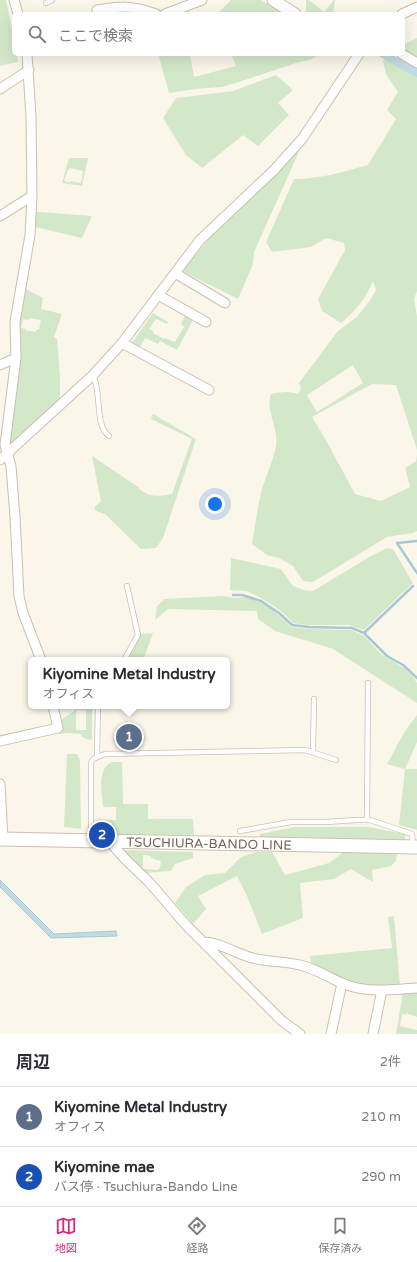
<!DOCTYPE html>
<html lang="ja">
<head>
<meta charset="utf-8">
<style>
	:root { --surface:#fff; --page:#f2f2f3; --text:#2b2b33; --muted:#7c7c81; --line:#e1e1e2; --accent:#db2777 }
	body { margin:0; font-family:"Varela Round","Noto Sans JP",sans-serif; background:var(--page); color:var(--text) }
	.you { position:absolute; left:215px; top:504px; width:14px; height:14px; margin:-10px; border:3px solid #fff; border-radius:50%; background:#1a73e8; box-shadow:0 0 0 6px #1a73e833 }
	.badge { display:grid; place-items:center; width:26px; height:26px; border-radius:50%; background:var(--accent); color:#fff; font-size:13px; font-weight:700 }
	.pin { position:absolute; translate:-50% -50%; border:2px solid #fff; box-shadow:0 1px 4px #0006 }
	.popup { position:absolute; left:28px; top:657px; width:202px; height:52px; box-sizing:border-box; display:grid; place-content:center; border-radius:6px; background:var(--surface); filter:drop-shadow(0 1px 3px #0005); font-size:13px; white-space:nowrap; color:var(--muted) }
	.popup b { font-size:15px; color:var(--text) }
	.popup::after { content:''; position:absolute; left:50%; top:100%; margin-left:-8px; border:8px solid transparent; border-top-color:var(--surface) }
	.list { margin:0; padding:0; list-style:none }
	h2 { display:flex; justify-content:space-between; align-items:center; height:52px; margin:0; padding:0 16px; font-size:17px }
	h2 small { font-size:13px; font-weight:400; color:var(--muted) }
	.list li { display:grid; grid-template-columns:26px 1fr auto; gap:12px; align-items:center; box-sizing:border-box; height:60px; padding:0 16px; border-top:1px solid var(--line) }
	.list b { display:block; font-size:15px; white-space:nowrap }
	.list p { margin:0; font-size:13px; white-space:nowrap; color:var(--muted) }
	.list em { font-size:13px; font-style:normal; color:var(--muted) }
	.icon { flex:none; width:22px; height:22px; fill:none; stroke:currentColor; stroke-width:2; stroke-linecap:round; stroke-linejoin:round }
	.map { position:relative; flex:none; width:417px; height:1034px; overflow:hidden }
	.search { position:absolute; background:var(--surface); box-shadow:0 4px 16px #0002; left:12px; right:12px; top:12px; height:44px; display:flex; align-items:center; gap:10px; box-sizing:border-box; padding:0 14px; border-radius:6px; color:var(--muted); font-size:15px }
	.sheet { height:172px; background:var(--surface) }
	nav { display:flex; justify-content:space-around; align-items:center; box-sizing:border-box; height:56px; border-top:1px solid var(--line); background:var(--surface); font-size:11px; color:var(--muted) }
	nav a { display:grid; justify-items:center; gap:2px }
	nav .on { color:var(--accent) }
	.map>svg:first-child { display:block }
	.green { fill:#d3e8c9; fill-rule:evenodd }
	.water { fill:#c0dbe3; stroke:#a7c9d4 }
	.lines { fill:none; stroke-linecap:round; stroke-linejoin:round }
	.stream { stroke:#a7c9d4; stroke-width:2.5 }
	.canal { stroke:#c0dbe3; stroke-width:8 }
	.service-casing { stroke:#ccbfb1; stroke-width:6 }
	.minor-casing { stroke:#ccbfb1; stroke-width:11 }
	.tertiary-casing { stroke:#ccbfb1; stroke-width:13 }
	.secondary-casing { stroke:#cfc0ae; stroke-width:15 }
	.service { stroke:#fff; stroke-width:4.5 }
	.minor { stroke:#fff; stroke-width:9 }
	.tertiary { stroke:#fff; stroke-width:11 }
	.secondary { stroke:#fff; stroke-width:13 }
	.labels { text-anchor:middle; stroke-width:4; stroke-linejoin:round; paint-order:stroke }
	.street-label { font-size:13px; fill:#74604f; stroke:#fefaf0 }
</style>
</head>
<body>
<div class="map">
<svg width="417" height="1034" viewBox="0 0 417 1034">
	<rect width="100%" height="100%" fill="#fbf6ea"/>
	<path class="green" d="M0 0H6L7 4 14 39V54H17L18 62 0 66Z
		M231 0H261L284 14H217Z
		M306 0H309L324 12 333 1 332 0H335L333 14H308L306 13Z
		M417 38V58L411 55 403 49V45Z
		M159 54H190L194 77 236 66 231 54H321L310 60 299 62 242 81 222 87 196 89 169 93 159 57Z
		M388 55 417 66V291L414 299 417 317V450L396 385 372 384 312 417 326 440 355 494 381 501 410 487 405 468 416 461 417 454V531L412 533 387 537 313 582 303 581 293 566 279 558 267 555 252 544C255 527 257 510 261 493 265 477 273 462 276 446 279 428 265 411 271 394 281 392 289 391 298 394L301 389 299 383 338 331 357 317 371 299 376 290 373 281C364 301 357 309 341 323L322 311 318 299 345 250 344 243 326 238 311 247 272 252 266 242 294 179C319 179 343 172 368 165L396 119 387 110 398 92 386 74 383 61ZM353 365 363 383 317 412 307 395Z
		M276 75 293 90 278 103 289 115 258 146 243 135 202 168 186 155 163 118 176 98 233 91Z
		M298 150V154L254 252 253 264 238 299 182 271 216 230Z
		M69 158H88L82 186 62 183ZM70 168 83 171 81 183 70 181V183L64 181 68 170Z
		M34 212H39L92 216 82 238 35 227Z
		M24 288 43 298 41 309 62 314 54 337 57 339 60 376V399L9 445 11 419 19 375 21 349 20 308ZM29 318 41 320 39 330 37 329 36 332 25 330V329L21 328 23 319 29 320Z
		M153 313 168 322 167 324 156 319 149 329 154 332 153 333 164 339 165 338 175 342 184 327 181 324 185 315 193 320 177 350 160 341 158 344 145 338 139 349 132 346V343Z
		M153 414 196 439 163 538 156 548 141 549 105 514 96 511 94 508 101 501 92 456 138 487C146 497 159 497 172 494L192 439 151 419Z
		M387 548 393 549 413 583 402 593 364 630 349 625H308L292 623C288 613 256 594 246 591 241 590 235 591 230 590L231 558 281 569 293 586 304 590 313 591 371 556Z
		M221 596C226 596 231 598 236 598 240 598 243 597 246 597 264 601 279 614 291 627L311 629 351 630 364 636 381 654 405 669 413 677 417 683V703L333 649 275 631 258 619 257 611 168 609 155 620 157 606 165 599Z
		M153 633 144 658 126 660 140 634Z
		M76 706H95L92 711V739L89 740 82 737 81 734 69 733 58 734 59 731H63L61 720 74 711ZM76 710H86V730H76Z
		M417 715V742L405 769H417V830L399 825 405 769 387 764 405 731Z
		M67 754H77L80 760 81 829 64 827Z
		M112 762H122L123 804H148V819H193L194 835 95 834 96 820H116V807H103C102 793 96 769 112 762Z
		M294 827H368L405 834V841L260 837V834Z
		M123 850 193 852V858L175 864 171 871 145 873ZM143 855 151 856V858H153V859L161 861 160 868H159L158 870 144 869 143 868Z
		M345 851 397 853 396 861 391 866 372 870 373 882 351 869 334 879 300 883 303 918 262 934 247 896 237 876 198 896 206 909 193 924 175 903 186 887 205 875 225 873 241 857 256 852H272L285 875 329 863Z
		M394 916 400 986 370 988 350 983 312 966 310 956 392 948 388 917Z
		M417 991V1017L406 1013 405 1015 402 1014 400 1026 417 1030V1034H396L403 992Z"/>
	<path class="water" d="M0 880 54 934 116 931 117 936 51 938 0 887Z"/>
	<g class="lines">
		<path class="stream" d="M417 541 397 543 417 573
			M233 595H242L261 601 279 613 292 625 309 627 352 628 364 633 387 656 403 665 417 678
			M364 633 413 586"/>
		<path class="canal" d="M383 54 417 73"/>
		<defs>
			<path id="service" d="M46 3 52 0
				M93 375C102 391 94 425 109 436
				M124 660 138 635 127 586
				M313 752 314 699
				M97 756 98 706
				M367 820 368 683
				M240 831 291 822H326L356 820H370L412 834 413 845
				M91 839V763L93 759 105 754 305 750 336 760"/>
			<path id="minor" d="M14 0 18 14
				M97 10C121 6 132 5 156 14
				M165 14 202 0
				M402 14 417 7
				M27 54 31 117 32 196 30 235 15 322 16 358 5 445 11 466 15 517 19 596 23 613 41 660
				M402 54 417 63
				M0 89 29 70
				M0 216 32 196
				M175 273 225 303
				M158 295 206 322
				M122 343 209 390
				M0 365 16 358
				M0 460 93 375 122 343 200 240 274 170 302 139 359 54
				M0 741 58 728 53 706
				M0 784 3 839
				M109 841 126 860 149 882 186 925 282 1021 300 1034
				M203 942C218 942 234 952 249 957 265 962 283 961 300 965 318 969 333 981 350 986 372 993 395 989 417 988
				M331 1034 342 983
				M373 1034 382 990"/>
			<path id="tertiary" d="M273 0 295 14"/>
			<g id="secondary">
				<path id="s1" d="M0 839 417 847"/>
			</g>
		</defs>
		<use href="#service" class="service-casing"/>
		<use href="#minor" class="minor-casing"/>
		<use href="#tertiary" class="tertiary-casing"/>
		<use href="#secondary" class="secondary-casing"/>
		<use href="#service" class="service"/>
		<use href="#minor" class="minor"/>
		<use href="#tertiary" class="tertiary"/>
		<use href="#secondary" class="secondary"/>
	</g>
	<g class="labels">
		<g class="street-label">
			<text dy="5" stroke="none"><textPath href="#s1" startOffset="209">TSUCHIURA-BANDO LINE</textPath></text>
		</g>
	</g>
</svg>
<div class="you"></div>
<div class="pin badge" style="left:129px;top:737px;background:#5c6f8a">1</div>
<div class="popup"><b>Kiyomine Metal Industry</b>オフィス</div>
<div class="pin badge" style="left:102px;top:835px;background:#1a4fb4">2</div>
<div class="search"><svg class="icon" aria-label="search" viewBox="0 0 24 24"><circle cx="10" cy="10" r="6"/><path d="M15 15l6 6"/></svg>ここで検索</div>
</div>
<section class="sheet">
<h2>周辺<small>2件</small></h2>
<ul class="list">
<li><span class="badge" style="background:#5c6f8a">1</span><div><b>Kiyomine Metal Industry</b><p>オフィス</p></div><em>210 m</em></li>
<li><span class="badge" style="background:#1a4fb4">2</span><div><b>Kiyomine mae</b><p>バス停 · Tsuchiura-Bando Line</p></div><em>290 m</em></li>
</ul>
</section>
<nav>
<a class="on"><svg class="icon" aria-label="map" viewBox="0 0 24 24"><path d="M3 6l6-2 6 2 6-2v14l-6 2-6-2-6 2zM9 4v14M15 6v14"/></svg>地図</a>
<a><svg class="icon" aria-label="directions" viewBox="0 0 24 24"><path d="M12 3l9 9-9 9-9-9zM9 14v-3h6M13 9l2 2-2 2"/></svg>経路</a>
<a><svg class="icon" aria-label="saved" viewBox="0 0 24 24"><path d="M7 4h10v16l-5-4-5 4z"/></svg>保存済み</a>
</nav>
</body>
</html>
